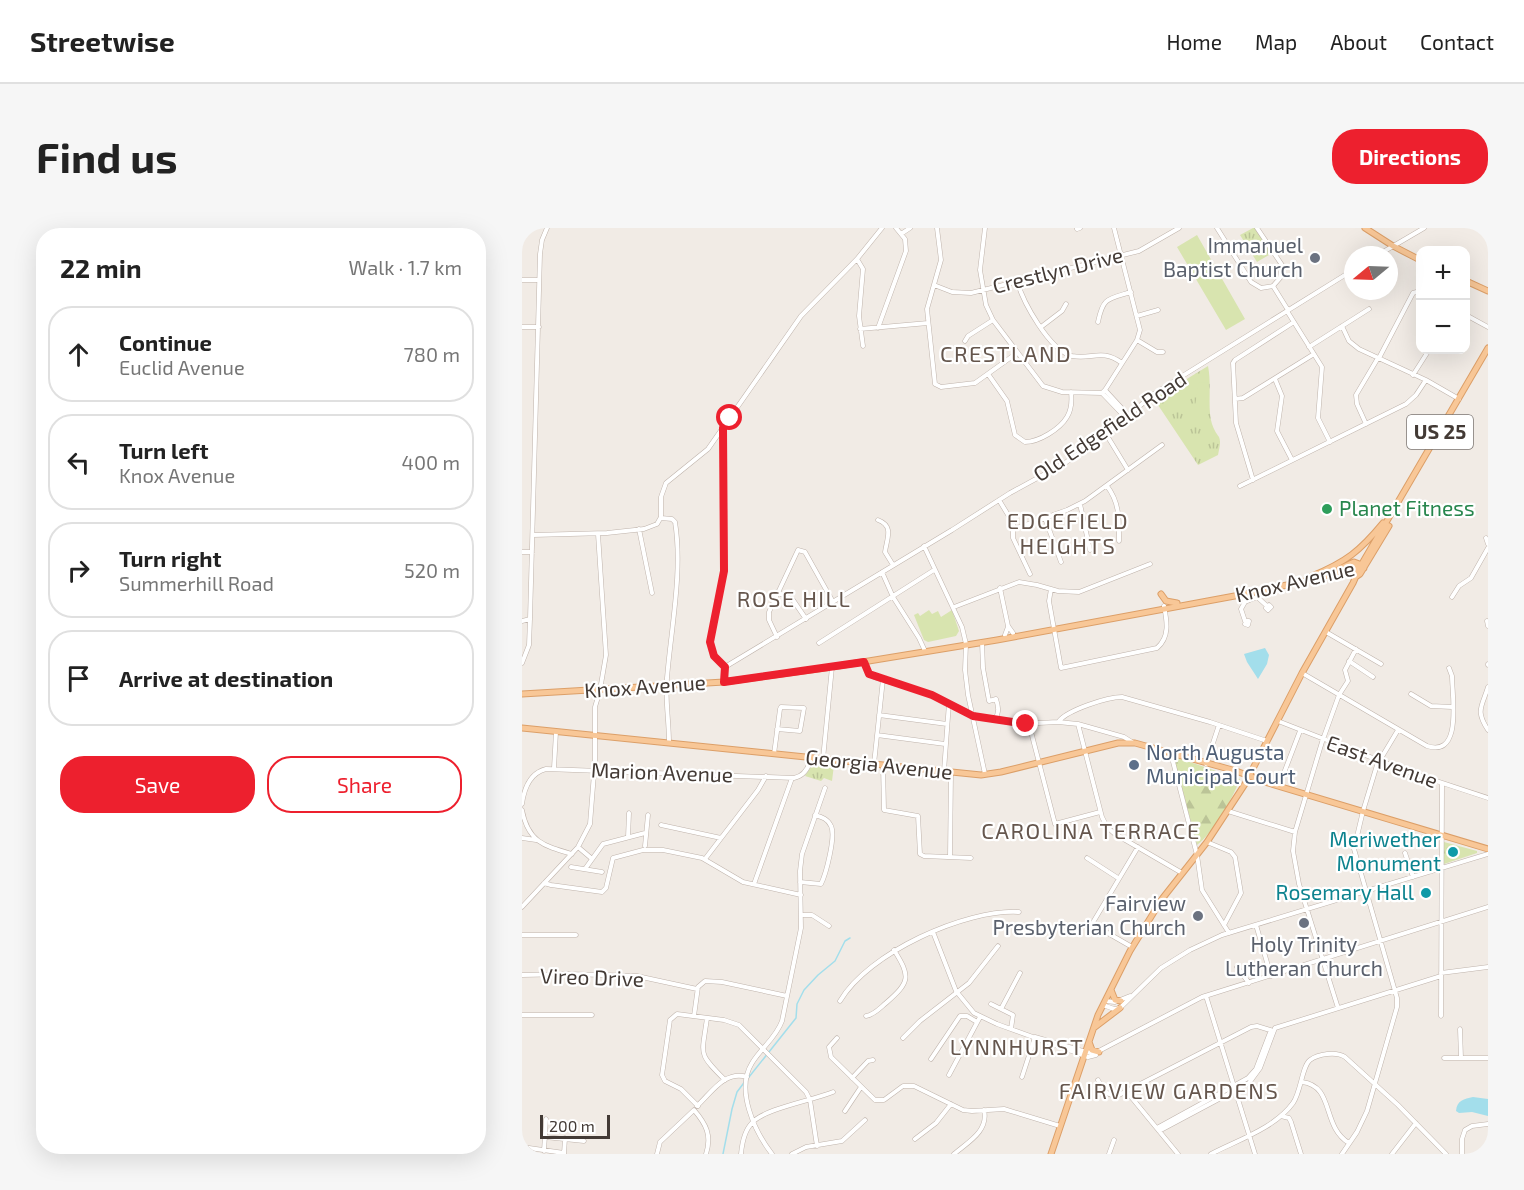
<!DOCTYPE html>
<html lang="en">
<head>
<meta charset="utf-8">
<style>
	:root { --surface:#fff; --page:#f6f6f6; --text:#222; --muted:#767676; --line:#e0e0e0; --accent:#ed202e }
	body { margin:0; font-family:"Exo 2",sans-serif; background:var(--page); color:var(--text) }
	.controls { position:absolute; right:18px; top:18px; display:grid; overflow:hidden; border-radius:12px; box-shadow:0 6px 24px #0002 }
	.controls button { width:54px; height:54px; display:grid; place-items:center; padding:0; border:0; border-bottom:2px solid var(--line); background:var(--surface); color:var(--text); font:30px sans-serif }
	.compass { position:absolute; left:822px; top:18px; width:54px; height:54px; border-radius:50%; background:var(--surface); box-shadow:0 6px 24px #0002; rotate:251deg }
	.scale { position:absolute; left:18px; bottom:15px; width:70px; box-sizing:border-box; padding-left:6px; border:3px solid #433a35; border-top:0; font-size:16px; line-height:21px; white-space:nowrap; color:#433a35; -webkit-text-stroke:4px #fff; paint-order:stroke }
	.stop { position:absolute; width:18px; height:18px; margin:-14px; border:4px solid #ed202e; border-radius:50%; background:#fff }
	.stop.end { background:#ed202e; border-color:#fff; box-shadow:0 2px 6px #0008 }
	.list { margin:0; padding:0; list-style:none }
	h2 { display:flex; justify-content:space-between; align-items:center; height:78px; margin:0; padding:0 24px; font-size:26px }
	h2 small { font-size:20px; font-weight:400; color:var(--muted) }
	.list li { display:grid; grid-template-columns:39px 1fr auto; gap:18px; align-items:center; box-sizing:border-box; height:96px; margin:0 12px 12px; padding:0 12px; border:2px solid var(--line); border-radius:24px }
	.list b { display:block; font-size:22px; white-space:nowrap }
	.list p { margin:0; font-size:20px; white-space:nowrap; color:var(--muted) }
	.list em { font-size:20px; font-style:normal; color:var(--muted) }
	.actions { display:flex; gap:12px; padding:18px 24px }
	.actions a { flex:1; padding:14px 0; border:2px solid var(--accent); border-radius:24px; text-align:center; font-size:21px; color:var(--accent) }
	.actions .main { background:var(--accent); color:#fff }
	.icon { flex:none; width:33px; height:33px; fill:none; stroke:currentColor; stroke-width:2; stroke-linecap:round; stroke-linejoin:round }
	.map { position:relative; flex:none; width:966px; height:926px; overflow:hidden; border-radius:24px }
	header { display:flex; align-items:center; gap:36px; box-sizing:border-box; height:84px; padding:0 30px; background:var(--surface); border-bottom:2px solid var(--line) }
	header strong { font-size:28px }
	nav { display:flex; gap:33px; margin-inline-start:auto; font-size:21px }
	.intro { display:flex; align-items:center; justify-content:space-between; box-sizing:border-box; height:144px; padding:0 36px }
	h1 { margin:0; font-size:42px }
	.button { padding:15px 27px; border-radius:24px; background:var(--accent); color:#fff; font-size:21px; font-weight:700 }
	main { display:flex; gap:36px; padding:0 36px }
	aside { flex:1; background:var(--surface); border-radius:24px; box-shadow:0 6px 24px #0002 }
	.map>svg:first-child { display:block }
	.grass { fill:url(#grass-tufts) }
	.forest { fill:url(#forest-firs) }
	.pitch { fill:#d8e4af }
	.water { fill:#a3deeb }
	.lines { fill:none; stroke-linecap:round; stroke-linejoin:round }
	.stream { stroke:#a3deeb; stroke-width:1.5 }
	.minor-casing { stroke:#bfb3ab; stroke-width:5 }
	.major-casing { stroke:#dc9f68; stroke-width:7 }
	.minor { stroke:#fff; stroke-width:4 }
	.major { stroke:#f8c797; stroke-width:5 }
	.route { stroke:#ed202e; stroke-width:8 }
	.worship-dot { fill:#6b7280; stroke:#fff; stroke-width:2 }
	.leisure-dot { fill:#2e9e5b; stroke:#fff; stroke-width:2 }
	.service-dot { fill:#5c6f8a; stroke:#fff; stroke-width:2 }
	.culture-dot { fill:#0f9aa8; stroke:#fff; stroke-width:2 }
	.labels { text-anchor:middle; stroke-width:4.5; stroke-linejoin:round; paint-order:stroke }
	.shield { fill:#fff; stroke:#7b7572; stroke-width:1.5 }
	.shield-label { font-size:20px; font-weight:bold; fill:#433a35 }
	.worship-label { font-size:21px; fill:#5b616d; stroke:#fff; text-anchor:end }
	.street-label { font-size:21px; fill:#433a35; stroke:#fff }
	.leisure-label { font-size:21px; fill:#27864d; stroke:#fff; text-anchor:start }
	.service-label { font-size:21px; fill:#4e5e75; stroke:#fff; text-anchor:start }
	.culture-label { font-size:21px; fill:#0d838f; stroke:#fff; text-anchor:end }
	.neighbourhood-label { font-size:22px; letter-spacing:1.5px; fill:#65564d; stroke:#fff }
</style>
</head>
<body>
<header>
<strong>Streetwise</strong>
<nav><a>Home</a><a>Map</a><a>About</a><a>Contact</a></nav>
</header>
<div class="intro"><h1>Find us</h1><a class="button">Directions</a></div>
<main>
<aside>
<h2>22 min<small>Walk · 1.7 km</small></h2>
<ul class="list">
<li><svg class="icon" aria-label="ahead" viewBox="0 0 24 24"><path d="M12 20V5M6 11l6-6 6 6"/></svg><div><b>Continue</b><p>Euclid Avenue</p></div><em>780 m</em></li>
<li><svg class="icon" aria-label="left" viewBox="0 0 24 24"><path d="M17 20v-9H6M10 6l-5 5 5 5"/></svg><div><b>Turn left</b><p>Knox Avenue</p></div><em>400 m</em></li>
<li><svg class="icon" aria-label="right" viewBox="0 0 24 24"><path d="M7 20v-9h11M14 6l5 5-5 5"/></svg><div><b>Turn right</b><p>Summerhill Road</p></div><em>520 m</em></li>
<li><svg class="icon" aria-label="arrive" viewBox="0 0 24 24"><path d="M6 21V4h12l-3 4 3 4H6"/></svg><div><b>Arrive at destination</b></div></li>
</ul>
<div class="actions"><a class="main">Save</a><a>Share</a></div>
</aside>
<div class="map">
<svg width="966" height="926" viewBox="0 0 966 926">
	<defs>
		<pattern id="grass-tufts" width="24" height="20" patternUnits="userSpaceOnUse" patternTransform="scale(1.5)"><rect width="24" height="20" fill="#d8e4af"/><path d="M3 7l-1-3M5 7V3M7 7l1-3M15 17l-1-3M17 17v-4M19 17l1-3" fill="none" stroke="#bbc497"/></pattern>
		<pattern id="forest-firs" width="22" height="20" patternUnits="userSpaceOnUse" patternTransform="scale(1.5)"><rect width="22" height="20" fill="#d8e4af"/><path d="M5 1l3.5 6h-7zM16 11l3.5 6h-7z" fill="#bbc497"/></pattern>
	</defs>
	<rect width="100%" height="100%" fill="#f1ebe5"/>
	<path class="grass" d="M731 0H734L752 24 735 34 718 7Z
		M686 138C690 157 685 180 690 196 696 213 701 204 696 227L676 237 632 171Z
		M292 534 312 537 310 553 302 550 299 553 283 548Z
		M922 614 955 623V625L922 636Z"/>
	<path class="forest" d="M653 529 718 551C711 570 691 605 675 617L652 531Z"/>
	<path class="pitch" d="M675 7 723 91 704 102 655 19Z
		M677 154 687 155 685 180 673 178Z
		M407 382 410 386 416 383 419 389 430 382 437 403 434 408 406 414 402 412 392 387 396 385 398 388Z"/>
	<path class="water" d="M743 420 747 427 745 436 736 451 725 434 722 426Z
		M951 869 966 871V888L950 884 937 885 934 883C935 872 942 871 951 869Z"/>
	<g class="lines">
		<path class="stream" d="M227 849 274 790 275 776 282 762 296 747 313 733 323 713 328 710
			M201 926 210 881 215 864 224 852"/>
		<defs>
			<path id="minor" d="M415 0 419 32 405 81 413 156 419 159 453 155 495 125
				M463 0 458 42 464 77 471 92 521 158 540 164 580 165 583 162
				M695 0 729 54 739 60 751 58
				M735 0 760 37 758 50 751 58
				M555 1 558 0
				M379 6 388 0
				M856 27 902 0
				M335 31 341 41 337 88 341 118
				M0 52H17
				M495 53C501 74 527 122 550 128 570 132 579 120 600 135
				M412 57 430 64 449 65 617 23 657 0
				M751 58 766 82
				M765 83 800 139 796 190 808 214
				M944 87 966 99
				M615 88 636 82
				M576 94C581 69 586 71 609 64
				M820 98 827 113 837 121 904 152 937 171
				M0 99H17
				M519 99 540 83 544 76
				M356 100 384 23 383 11 374 0
				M338 101 406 95
				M615 112 635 124H641
				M443 113 446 108 471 92
				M787 119 847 81
				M857 130 891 65 898 63
				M466 146 485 173 493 207 503 214C517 214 538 201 545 189 550 181 550 173 549 164
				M891 147 907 122
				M753 151 760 168 755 203 770 232
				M583 162 615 112 618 102 592 0
				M583 162 607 188
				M580 165 604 190
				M713 171 721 170 792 126
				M844 196 835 176 834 167 856 130
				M201 201 202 343 188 414 192 428 203 439
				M584 206 606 242
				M731 252 714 195 711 135 713 132 772 94
				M585 258C598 275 597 292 597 313
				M718 258 884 176 894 167 904 152
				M477 272 491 295V310L508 346
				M558 276 568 322
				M139 290 150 291 153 294C161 342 149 401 145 450 143 471 147 493 147 515
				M523 290 539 334
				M356 292C372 298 365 310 363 324L371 337
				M117 301 130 365
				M492 301 545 282 563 273 640 217
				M11 307 85 305 122 301 135 296 139 289V269L144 255 186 221 279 88 335 31 360 0
				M964 310 966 316
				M402 318 440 399 444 416 443 442 446 467 463 546
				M0 324H10
				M360 344 371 369 397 410 403 423
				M478 360 486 398 491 405
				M529 361 527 373 539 440 635 420C648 409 645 393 642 378
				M721 363 723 374
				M255 364 271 372 284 391
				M930 369 937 358 949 350 966 320
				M747 377 749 379 746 382 744 380Z
				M432 379 497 354 515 357 536 363 557 364 628 336
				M0 393 8 391
				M723 393 719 381 723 374 735 369 745 378
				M724 393H727L726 397 723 396Z
				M965 393 966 398
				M804 404 859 436
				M483 407 486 399
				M255 409 247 392V384L276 322 283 324 311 374
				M460 414 461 440 467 473 474 471C477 480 477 484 473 492
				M297 415 412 342
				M341 433 346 445 352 449 410 467 459 490 497 496 536 494 556 496 602 509 610 514
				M827 433 851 449
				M0 435 7 417 8 391 18 26 20 12 25 0
				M966 436V437
				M780 445 905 518C941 530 930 468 930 448L927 440
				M202 454 203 439 430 302 488 265 543 235 587 204 633 165 831 42
				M966 459C960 479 953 482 966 502
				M889 466 909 478 930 479
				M357 487 425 496
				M537 493C546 482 585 469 600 469L688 494 745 513
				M756 493 884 543 966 570
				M507 496 533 596 578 584
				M556 496 580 589 585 599 593 606 660 645
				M355 507 423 516
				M252 526 258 481 259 479 282 480 278 503 255 501
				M649 526 675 627 680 662 707 705
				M301 531 310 439
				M352 536 361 451
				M684 536 697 497
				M361 537 362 582 396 588 398 626 402 628 449 630
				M32 540 34 504
				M422 543 427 475
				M757 558 778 503
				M0 576C2 561 8 545 24 541L272 550C282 548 287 539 289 530
				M0 582C6 614 22 618 50 626
				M706 583 773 604
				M139 597 199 610
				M106 609 107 585
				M0 610 14 612
				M685 614 709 624 713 629 719 665 702 697
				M123 618 126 587
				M56 619 69 630
				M883 625 891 649
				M428 629 429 544
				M565 630 596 650
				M183 631 236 562 244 548
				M49 639 80 644
				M63 641 81 616 123 605
				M278 654 299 656C304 646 314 608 309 598 306 591 300 589 293 587
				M22 655 29 657 80 664 84 660 91 630 121 622H141L180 630 221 654 279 667
				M232 656 270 550
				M0 679 56 619 68 596 73 533V479L78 462 84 427 76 306
				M280 687H290L307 698
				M734 697 749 748
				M411 704 434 763 452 785 475 796 566 829 574 827
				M0 707H54
				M610 719 570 696 616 619
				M715 739 727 755
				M919 745 966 739
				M0 747 46 746 115 748 175 761
				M684 768 733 926
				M318 773C346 725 443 681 497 684
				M583 773 593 774 608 768
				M469 776 491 787 489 801
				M581 777 592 781 598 780 639 740 668 722 700 707 966 626
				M816 780 777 656 771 623 773 604 800 514 817 467 826 453 823 442 834 421
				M479 781 498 745
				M0 787H70
				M172 788 176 759 183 753 200 754 265 768
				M344 788C352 787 358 780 364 775 388 754 389 749 372 722
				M919 788 920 556
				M185 790C180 828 175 824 203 852
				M938 801 939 830
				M513 809 564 824 573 825 680 769 966 679
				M315 810 307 819 309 829 353 872H362L381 858H392L441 882 450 883 482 881 538 898
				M381 810 398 793 447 755 476 718
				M922 830H966
				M409 831 438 788H445L455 794
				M427 847 458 789
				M500 849 513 809
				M330 850 346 833 351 832
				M576 852C581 862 585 869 597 867L729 799 735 798 748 802
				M780 854C813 858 799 898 827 915
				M605 864 656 926
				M175 878C190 864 203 842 225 849
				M176 878 159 861 143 853 140 847 148 792 155 786 202 792 217 797 284 864 288 872 295 918
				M323 883 339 859
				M759 888 767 890 769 894 779 926
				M635 900 726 850 734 841 749 802
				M637 903 727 855 738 840 753 800 919 748
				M23 909 62 913
				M393 911 414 895 429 876
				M0 919 42 925
				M22 923 24 891
				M42 926 43 910
				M135 926 138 914 172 882C184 896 190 907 184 926
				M219 926C220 915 222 903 230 895 241 881 292 872 311 864
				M250 926C233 904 213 862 230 835 239 820 254 810 260 793L279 700 278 643 280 626 303 560
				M270 926 284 919 320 913 343 892
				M432 926C446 914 467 903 462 882
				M587 926 592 912
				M689 926C716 912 753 900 771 875 779 864 780 838 788 832 796 826 814 823 823 829L876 877 924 926
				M820 926 835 904 845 883 875 779V770L832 621 841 583 855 537 876 502
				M870 926 894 895
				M940 926V911L943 902 950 898 966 896"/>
			<path id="major" d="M843 0 871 18 898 32
				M944 53 966 63
				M817 341 832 334 840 337
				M790 348C824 334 838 323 861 295
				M835 348 838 346 867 298
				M639 366 644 373 655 375
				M0 466 202 454 310 439 475 412 718 367 788 352 833 339 842 340
				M0 500 459 547 479 544 596 515H613L714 543 746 555 966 621
				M589 762 593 772 599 773
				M573 799 598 780
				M567 814 570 822 577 824
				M529 926 576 787 608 723 640 671 685 614 723 556 780 445 831 355 838 339 966 120"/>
		</defs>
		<use href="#minor" class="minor-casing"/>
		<use href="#major" class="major-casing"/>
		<use href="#minor" class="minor"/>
		<use href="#major" class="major"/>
	</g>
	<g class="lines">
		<path class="route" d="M208 190 201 200 202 343 188 414 192 428 203 439 202 454 342 434 347 446 410 467 451 488 504 496"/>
	</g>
	<g class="worship-dot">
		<circle cx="793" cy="30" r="6"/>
		<circle cx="676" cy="688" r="6"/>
		<circle cx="782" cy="695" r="6"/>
	</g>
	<circle class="leisure-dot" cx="805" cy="281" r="6"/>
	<circle class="service-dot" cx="612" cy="537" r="6"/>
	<g class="culture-dot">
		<circle cx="931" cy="624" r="6"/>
		<circle cx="904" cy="665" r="6"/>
	</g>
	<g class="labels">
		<rect class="shield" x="885" y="187" width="66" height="34" rx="4.5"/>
		<g class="shield-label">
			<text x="918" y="211">US 25</text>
		</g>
		<g class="worship-label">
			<text x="781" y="25">Immanuel<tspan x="781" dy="24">Baptist Church</tspan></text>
			<text x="664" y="683">Fairview<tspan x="664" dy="24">Presbyterian Church</tspan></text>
			<text x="782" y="724" text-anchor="middle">Holy Trinity<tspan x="782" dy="24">Lutheran Church</tspan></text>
		</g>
		<g class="street-label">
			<text transform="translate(536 43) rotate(-14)" y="7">Crestlyn Drive</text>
			<text transform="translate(588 199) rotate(-34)" y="7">Old Edgefield Road</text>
			<text transform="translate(773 354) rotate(-13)" y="7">Knox Avenue</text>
			<text transform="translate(123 459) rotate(-4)" y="7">Knox Avenue</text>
			<text transform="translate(860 534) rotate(20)" y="7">East Avenue</text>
			<text transform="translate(357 537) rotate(6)" y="7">Georgia Avenue</text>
			<text transform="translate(140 545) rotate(2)" y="7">Marion Avenue</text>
			<text transform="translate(70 750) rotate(2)" y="7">Vireo Drive</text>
		</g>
		<g class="leisure-label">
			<text x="817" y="288">Planet Fitness</text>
		</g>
		<g class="service-label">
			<text x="624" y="532">North Augusta<tspan x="624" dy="24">Municipal Court</tspan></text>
		</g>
		<g class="culture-label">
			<text x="919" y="619">Meriwether<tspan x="919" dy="24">Monument</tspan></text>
			<text x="892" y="672">Rosemary Hall</text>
		</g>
		<g class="neighbourhood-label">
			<text x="484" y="134">CRESTLAND</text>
			<text x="546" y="301">EDGEFIELD<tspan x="546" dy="25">HEIGHTS</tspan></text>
			<text x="272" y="379">ROSE HILL</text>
			<text x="569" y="611">CAROLINA TERRACE</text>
			<text x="495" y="827">LYNNHURST</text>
			<text x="647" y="871">FAIRVIEW GARDENS</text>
		</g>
	</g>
</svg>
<div class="controls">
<button>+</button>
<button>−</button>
</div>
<svg class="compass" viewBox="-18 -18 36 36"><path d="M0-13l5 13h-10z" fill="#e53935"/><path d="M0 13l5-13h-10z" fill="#767676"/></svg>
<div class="scale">200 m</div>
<div class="stop" style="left:208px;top:190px"></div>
<div class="stop end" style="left:504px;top:496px"></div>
</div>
</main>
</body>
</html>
